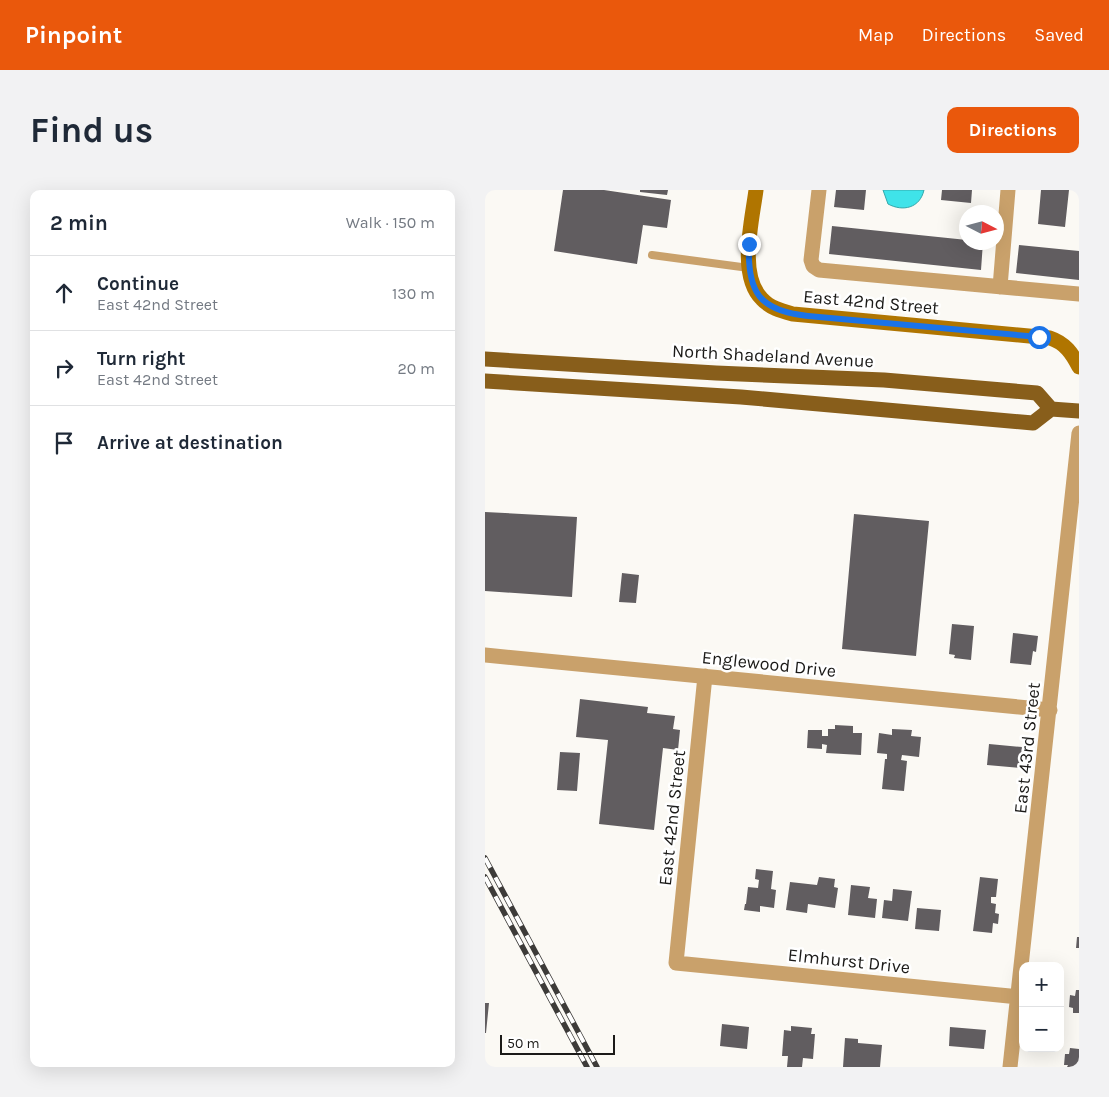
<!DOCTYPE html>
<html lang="en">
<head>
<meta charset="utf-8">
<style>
	:root { --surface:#fff; --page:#f2f2f3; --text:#1f2937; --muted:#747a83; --line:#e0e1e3; --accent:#ea580c }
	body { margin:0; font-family:Karla,sans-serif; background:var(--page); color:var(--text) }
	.controls { position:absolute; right:15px; bottom:15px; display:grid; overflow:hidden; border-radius:10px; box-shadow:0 5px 20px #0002 }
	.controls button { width:45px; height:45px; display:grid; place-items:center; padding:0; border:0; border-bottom:1px solid var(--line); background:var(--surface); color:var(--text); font:25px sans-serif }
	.compass { position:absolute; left:474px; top:15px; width:45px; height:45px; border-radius:50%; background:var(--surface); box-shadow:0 5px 20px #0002; rotate:96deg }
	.scale { position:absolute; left:15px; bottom:12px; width:115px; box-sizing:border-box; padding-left:5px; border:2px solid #1b1a18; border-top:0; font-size:14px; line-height:18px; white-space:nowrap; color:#1b1a18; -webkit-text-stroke:4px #fff; paint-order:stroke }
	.stop { position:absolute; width:15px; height:15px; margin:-11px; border:4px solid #1a73e8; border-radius:50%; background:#fff }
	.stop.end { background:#1a73e8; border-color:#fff; box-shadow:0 1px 5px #0008 }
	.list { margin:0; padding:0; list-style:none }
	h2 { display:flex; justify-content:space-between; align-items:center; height:65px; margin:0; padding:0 20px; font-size:21px }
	h2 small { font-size:16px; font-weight:400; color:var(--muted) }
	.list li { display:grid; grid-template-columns:32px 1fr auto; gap:15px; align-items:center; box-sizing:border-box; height:75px; padding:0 20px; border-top:1px solid var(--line) }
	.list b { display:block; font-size:19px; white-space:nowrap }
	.list p { margin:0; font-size:16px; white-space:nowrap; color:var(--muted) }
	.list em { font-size:16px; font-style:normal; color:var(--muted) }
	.icon { flex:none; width:28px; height:28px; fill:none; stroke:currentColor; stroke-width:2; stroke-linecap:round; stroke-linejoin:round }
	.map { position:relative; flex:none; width:594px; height:877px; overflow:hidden; border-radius:10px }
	header { display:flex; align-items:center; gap:30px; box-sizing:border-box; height:70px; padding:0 25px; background:var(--accent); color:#fff }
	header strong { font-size:24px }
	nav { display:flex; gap:28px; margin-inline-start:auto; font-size:18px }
	.intro { display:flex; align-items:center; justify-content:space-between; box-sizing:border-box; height:120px; padding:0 30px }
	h1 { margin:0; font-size:35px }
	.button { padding:12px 22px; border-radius:10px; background:var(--accent); color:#fff; font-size:18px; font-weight:700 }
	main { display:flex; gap:30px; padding:0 30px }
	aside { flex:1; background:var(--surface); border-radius:10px; box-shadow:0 5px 20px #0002 }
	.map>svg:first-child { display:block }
	.water { fill:#3fe3e9; stroke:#34a7aa }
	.building { fill:#615d60 }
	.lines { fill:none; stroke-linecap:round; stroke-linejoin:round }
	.lane { stroke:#c9a16b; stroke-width:8 }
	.street { stroke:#c9a16b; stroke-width:15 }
	.secondary { stroke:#b07500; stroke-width:15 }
	.primary { stroke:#885e1b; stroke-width:15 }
	.rail-casing { stroke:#3d3b39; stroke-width:5.5 }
	.rail { stroke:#fff; stroke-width:4; stroke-dasharray:11; stroke-linecap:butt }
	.route { stroke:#1a73e8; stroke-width:6 }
	.labels { text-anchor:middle; stroke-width:5; stroke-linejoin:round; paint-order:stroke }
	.street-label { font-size:18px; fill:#1b1a18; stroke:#fff }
</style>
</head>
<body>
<header>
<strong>Pinpoint</strong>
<nav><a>Map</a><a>Directions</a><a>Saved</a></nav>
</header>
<div class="intro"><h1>Find us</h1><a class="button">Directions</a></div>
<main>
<aside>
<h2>2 min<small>Walk · 150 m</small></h2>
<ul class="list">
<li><svg class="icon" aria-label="ahead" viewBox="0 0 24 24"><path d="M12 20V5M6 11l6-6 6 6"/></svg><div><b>Continue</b><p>East 42nd Street</p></div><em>130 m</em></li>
<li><svg class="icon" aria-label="right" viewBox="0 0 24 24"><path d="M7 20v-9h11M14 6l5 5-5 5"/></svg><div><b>Turn right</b><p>East 42nd Street</p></div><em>20 m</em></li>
<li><svg class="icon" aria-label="arrive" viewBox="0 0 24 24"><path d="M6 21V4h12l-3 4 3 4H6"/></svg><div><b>Arrive at destination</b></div></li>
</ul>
</aside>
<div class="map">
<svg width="594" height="877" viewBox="0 0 594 877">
	<rect width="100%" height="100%" fill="#fbf9f4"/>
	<path class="water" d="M398 0H439C435 18 418 22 403 14Z"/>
	<path class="building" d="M78 0H119L186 10 182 38 158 35 152 74 69 61Z
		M155 0H183L182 5 155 2Z
		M351 0H381L379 20 349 17Z
		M457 0H487L486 13 456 10Z
		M556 0H584L580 37 553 34Z
		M347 36 482 50V52H498L496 80 344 64Z
		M534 55 594 61V90L531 83Z
		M0 322 92 327 87 407 0 401Z
		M369 324 444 331 431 466 357 459Z
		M137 383 154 385 151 413 134 412Z
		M467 434 489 436 486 470 469 468 470 465 464 464Z
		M528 443 553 446 551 462 548 461 546 475 525 473Z
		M95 509 163 517 162 523 190 526 188 539 195 540 193 560 178 558 169 640 114 634 123 550 91 547Z
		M350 535 368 536V543H377L376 565 341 563 342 555 337 554V559L322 558 323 540H337V546H343V539H350Z
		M407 539 427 540 426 546 436 547 434 567 417 565 416 570 422 571 419 601 397 599 400 569H402V564L392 563 394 543 407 545Z
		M504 554 537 557 535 578 502 575Z
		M75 562 95 563 92 601 72 600Z
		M271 679 288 681 286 699 291 700 289 718 275 716V722L259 720 260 714H261L263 697 273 698 274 690 270 689Z
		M334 687 350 689 349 697 353 698 350 718 323 714 322 723 301 720 305 692 332 695Z
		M495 687 513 689 511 707H506V713L511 714 510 723 514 724 513 734 508 733 507 743 488 741Z
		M366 695 385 697 383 708 392 709 390 728 363 725Z
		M408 699 427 701 423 731 397 728 399 710 407 711Z
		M432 718 456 720 454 741 430 739Z
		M592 747H594V758H591Z
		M591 800H594V823H588V818L584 817 585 805 590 806Z
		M0 813H4L1 843H0Z
		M237 834 264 837 262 859 235 856Z
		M306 836 327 838 326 844H330L328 869 318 868 317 877H302L303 866H297L299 840 306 841Z
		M465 837 501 840 499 859 464 856Z
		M360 848 373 849V853L397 855 395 877H358Z
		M585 858 594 859V877H582L583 875H579L580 864H584Z"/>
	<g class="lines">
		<path class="lane" d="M167 65 264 78"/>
		<path class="street" d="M334 0 326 70 328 76 334 80 594 104
			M515 97 523 0
			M0 465 565 520
			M220 486 191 773 534 807
			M525 877 594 243"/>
		<path class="secondary" d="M271 0C267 31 253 85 277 109 285 118 297 121 308 124L565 148C580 153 587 163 594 177"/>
		<path class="primary" d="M0 169 231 183 399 190 552 203 566 219
			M0 191 256 207 548 233 566 219 594 221"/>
		<defs>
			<path id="rail" d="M0 668 112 877
				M0 687 102 877"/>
		</defs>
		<use href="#rail" class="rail-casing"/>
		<use href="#rail" class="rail"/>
	</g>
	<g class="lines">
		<path class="route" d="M264 54C262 102 274 121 323 126L554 147"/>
	</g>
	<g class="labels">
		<g class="street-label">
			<text transform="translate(386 112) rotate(5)" y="6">East 42nd Street</text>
			<text transform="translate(288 166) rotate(3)" y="6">North Shadeland Avenue</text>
			<text transform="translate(284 474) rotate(6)" y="6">Englewood Drive</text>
			<text transform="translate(542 558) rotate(-84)" y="6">East 43rd Street</text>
			<text transform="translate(187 628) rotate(-84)" y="6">East 42nd Street</text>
			<text transform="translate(364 771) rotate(6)" y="6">Elmhurst Drive</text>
		</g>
	</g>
</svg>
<div class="controls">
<button>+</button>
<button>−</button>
</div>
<svg class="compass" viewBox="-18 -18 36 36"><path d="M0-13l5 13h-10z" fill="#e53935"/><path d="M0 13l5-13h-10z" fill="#747a83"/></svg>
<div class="scale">50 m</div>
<div class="stop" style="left:554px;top:147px"></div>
<div class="stop end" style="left:264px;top:54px"></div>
</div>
</main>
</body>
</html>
